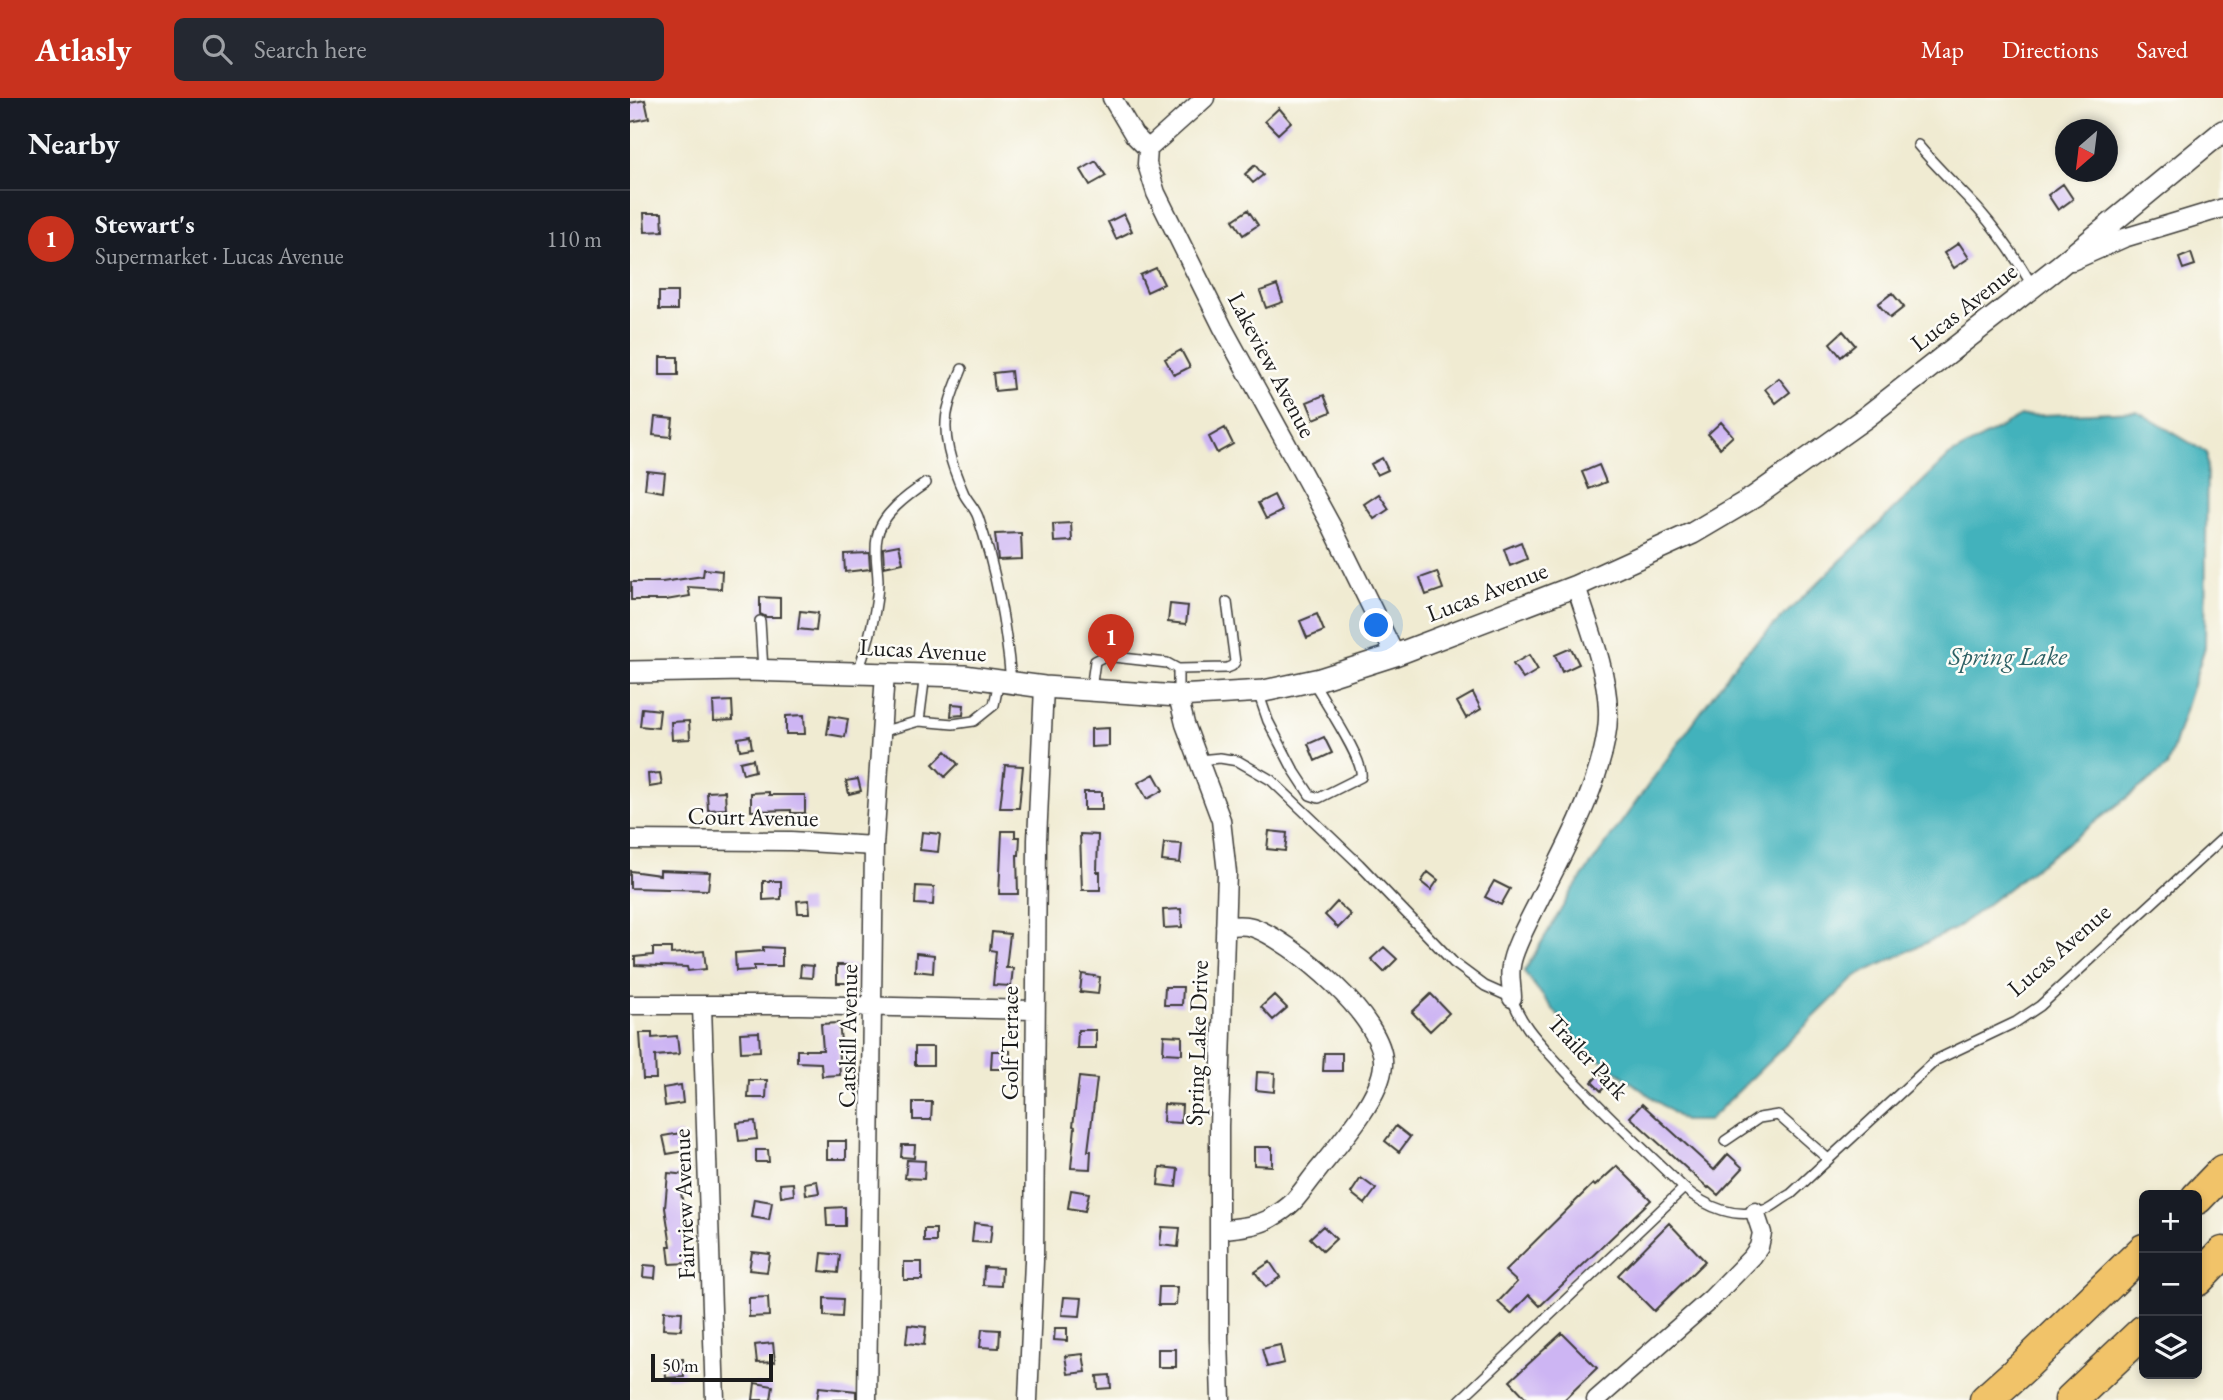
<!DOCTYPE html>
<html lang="en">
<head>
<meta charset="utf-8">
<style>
	:root { --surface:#171b24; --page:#242831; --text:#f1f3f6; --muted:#9ea1a6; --line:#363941; --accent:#c8321e }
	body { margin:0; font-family:"EB Garamond",serif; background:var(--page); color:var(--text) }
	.controls { position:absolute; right:21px; bottom:21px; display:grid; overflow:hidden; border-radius:10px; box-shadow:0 4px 10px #0003 }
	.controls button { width:63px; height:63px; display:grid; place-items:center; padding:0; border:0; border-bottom:2px solid var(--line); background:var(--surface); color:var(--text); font:35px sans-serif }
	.compass { position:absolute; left:1425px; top:21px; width:63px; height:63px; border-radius:50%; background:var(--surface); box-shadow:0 4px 10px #0003; rotate:208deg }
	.scale { position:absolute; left:21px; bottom:18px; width:122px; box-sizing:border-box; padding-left:7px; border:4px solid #1c1c1c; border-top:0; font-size:19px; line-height:24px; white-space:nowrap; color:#1c1c1c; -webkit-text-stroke:5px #fdfcf7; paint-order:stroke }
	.you { position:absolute; left:747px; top:528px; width:24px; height:24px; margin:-18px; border:5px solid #fff; border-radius:50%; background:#1a73e8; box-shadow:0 0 0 10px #1a73e833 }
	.badge { display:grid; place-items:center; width:46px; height:46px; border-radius:50%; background:var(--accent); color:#fff; font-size:23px; font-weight:700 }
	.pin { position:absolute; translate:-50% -58px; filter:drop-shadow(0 2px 4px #0008) }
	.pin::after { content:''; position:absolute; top:37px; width:24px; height:21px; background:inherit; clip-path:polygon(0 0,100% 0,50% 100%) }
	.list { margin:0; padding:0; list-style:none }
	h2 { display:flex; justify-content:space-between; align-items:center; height:91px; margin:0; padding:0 28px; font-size:30px }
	h2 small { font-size:23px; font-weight:400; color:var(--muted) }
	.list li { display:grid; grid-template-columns:46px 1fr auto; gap:21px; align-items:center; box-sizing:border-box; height:98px; padding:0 28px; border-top:2px solid var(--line) }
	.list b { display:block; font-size:26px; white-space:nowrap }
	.list p { margin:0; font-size:23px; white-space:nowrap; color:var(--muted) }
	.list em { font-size:23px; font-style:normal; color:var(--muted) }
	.icon { flex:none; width:38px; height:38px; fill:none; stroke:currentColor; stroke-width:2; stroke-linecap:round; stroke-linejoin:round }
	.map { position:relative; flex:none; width:1593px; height:1302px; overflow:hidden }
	header { display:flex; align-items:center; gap:42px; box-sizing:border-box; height:98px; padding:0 35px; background:var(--accent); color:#fff }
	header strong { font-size:33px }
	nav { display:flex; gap:38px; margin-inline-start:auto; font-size:24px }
	.search { width:490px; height:63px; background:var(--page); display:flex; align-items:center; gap:18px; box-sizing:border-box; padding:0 24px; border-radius:10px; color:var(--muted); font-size:26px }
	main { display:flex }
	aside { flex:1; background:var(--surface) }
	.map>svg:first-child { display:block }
	.water { fill:#42b2bc; stroke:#2f676c; stroke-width:2 }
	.building { fill:#cdb5f3 }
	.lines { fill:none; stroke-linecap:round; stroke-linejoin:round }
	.service-casing { stroke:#3c3b37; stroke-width:12 }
	.minor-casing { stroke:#3c3b37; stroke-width:21 }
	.tertiary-casing { stroke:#3c3b37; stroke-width:24 }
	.motorway-casing { stroke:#3c3b37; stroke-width:35 }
	.service { stroke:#fff; stroke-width:9 }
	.minor { stroke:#fff; stroke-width:18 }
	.tertiary { stroke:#fff; stroke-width:21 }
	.motorway { stroke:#f1c369; stroke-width:32 }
	.labels { text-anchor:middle; stroke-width:5; stroke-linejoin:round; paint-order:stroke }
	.street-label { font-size:24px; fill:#1c1c1c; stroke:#fdfcf7 }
	.water-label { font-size:26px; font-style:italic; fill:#2d6064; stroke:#fdfcf7 }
</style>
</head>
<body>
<header>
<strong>Atlasly</strong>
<div class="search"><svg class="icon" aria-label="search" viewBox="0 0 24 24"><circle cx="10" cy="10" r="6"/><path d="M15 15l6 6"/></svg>Search here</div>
<nav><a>Map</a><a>Directions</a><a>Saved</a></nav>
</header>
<main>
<aside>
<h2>Nearby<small></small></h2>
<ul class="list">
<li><span class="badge">1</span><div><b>Stewart's</b><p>Supermarket · Lucas Avenue</p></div><em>110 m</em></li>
</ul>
</aside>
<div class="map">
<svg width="1593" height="1302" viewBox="0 0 1593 1302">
	<rect width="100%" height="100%" fill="#fdfcf7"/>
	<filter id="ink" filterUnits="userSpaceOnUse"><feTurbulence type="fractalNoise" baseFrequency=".0143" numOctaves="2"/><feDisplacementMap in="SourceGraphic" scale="14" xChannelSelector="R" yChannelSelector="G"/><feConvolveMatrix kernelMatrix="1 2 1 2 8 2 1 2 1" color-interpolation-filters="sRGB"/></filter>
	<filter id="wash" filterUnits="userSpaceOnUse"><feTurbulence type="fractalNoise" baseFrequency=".00686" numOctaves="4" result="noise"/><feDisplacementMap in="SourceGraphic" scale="28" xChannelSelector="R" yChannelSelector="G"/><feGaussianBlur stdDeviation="1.57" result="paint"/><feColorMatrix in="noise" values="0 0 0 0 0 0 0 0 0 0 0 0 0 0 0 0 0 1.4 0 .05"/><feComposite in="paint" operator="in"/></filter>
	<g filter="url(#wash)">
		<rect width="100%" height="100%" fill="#f0ebd2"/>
		<path class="water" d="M1507 313 1577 355 1575 549 1537 669 1325 831 1226 878 1078 1023H1054L952 948 894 874 942 793 1109 561 1319 358 1391 318Z"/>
		<g id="blocks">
			<path class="building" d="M15 2 19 20 0 24V5Z
				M649 10 661 24 648 36 635 23Z
				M466 63 476 78 460 87 451 72Z
				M625 67 633 77 623 85 615 76Z
				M1433 86 1443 101 1428 112 1418 97Z
				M618 112 628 127 613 137 603 122Z
				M14 115H32L33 133 15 134Z
				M494 116 502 133 486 141 478 124Z
				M1329 145 1339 160 1324 170 1314 155Z
				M1561 155 1565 167 1553 171 1549 160Z
				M526 170 534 186 517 194 510 177Z
				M647 187 653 204 636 210 630 193Z
				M29 194H47V212H29Z
				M1262 195 1274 209 1260 220 1248 206Z
				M1213 233 1225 247 1211 259 1200 245Z
				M551 252 560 269 544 277 535 261Z
				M30 259H48V277H30Z
				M381 273 383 291 365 293 363 275Z
				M1149 280 1160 294 1146 305 1135 291Z
				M694 297 701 314 684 321 677 304Z
				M25 319 43 321 41 339 23 337Z
				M1091 324 1103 338 1090 350 1078 336Z
				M595 330 603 346 587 355 579 339Z
				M752 360 758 372 747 377 741 366Z
				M969 367 976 384 959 391 952 374Z
				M17 373 35 375 33 394 15 391Z
				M749 396 759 411 744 421 734 406Z
				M644 397 652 413 636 421 628 405Z
				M441 425 442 443 424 444 423 426Z
				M391 435 392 461 368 462 365 436Z
				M891 444 897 461 880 468 874 451Z
				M269 447 273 465 254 469 253 450Z
				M239 455 240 471 215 474 214 456Z
				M74 471 92 473 91 491 58 489 60 498 36 502H1V484H32L73 478Z
				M807 474 813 491 796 497 790 480Z
				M130 499 150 500V519H136L130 516Z
				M540 506 558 508 556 526 538 524Z
				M170 513 188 515 186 533 168 531Z
				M687 516 694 533 677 540 670 523Z
				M941 550 949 566 932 574 925 557Z
				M899 557 908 572 893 581 883 566Z
				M843 595 851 611 836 620 827 604Z
				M102 603 103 622 84 623 83 604Z
				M322 606 334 607 333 617 321 618Z
				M12 610 30 612 28 630 10 628Z
				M174 617 175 636H156V618Z
				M200 618 218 621 215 639 197 636Z
				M59 623 60 641 42 642 41 624Z
				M479 630V648L461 649V631Z
				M120 638 122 650 110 652 108 640Z
				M694 639 702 655 685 663 678 646Z
				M316 653 328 666 315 679 303 666Z
				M123 661 125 673 113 676 110 664Z
				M375 667 393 668 389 710H370Z
				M30 675 32 687 19 689 18 676Z
				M524 676 533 692 517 701 508 685Z
				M228 681 231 693 219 696 216 683Z
				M95 693 96 711 78 712 77 694Z
				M139 694V697H175V715H161V712L121 713V695Z
				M454 694H472V712H454Z
				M372 733H385V739H390L389 757H387L388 796H369Z
				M639 733 657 735 655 753 637 751Z
				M292 734 310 736 308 754 290 752Z
				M450 736 468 737 467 774H470V792H452Z
				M534 745 552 746 550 765 532 763Z
				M30 772 80 774 78 792 0 790V773L30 777Z
				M798 774 808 782 801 792 791 784Z
				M133 783H151V801L133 802Z
				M864 783 880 791 871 807 855 799Z
				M286 788 304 789 303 807 285 806Z
				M179 802 180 815H168L167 803Z
				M707 804 721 817 708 830 695 817Z
				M551 811 552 829 534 830 533 812Z
				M362 834 380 836 376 870H383L381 888 363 887 366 853 360 852Z
				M133 849 152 850V868H124V872L106 873 105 855 133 853Z
				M754 849 767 861 754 874 741 861Z
				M23 850H41V856L74 853 76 871 58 873 57 869 5 867V859L23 857Z
				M286 855 304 857 303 875 285 873Z
				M171 867 183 868 182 880 170 879Z
				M207 867H225V885H207Z
				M452 876 470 879 468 896 450 894Z
				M535 889H553L552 907H534Z
				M801 896 819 915 800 933 782 914Z
				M644 897 657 910 643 922 631 909Z
				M209 925 211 943H208L210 977 192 978 191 965 167 964V952H193L191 926Z
				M448 932H466V950H447Z
				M129 934 130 953 111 954 110 935Z
				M10 935H22V940L47 938 49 956 25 958 26 981H13Z
				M534 937 552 938V956L533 955Z
				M285 949H303V967H285Z
				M362 953H380V971H361Z
				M694 955H712V973H693Z
				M627 974 645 975 644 994 626 992Z
				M970 975 980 983 971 993 962 984Z
				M449 979 467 981 458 1053H461L460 1071 441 1070 445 1029 443 1028Z
				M119 982H137L136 1000H118Z
				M51 987 53 1005 35 1008 33 990Z
				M283 1004H302L301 1022H283Z
				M534 1006 552 1007 551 1025 533 1024Z
				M1012 1006 1084 1072 1098 1056 1113 1070 1088 1097 1079 1089 1078 1090 1000 1019Z
				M125 1023 127 1041 109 1043 107 1025Z
				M766 1028 780 1039 769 1054 755 1043Z
				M51 1035 55 1053 37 1056 33 1038Z
				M197 1043H216V1061H197Z
				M272 1047H285L284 1060 271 1059Z
				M624 1049H642V1068L624 1067Z
				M126 1052H138L139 1064H126Z
				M277 1062 295 1063 294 1081 275 1080Z
				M987 1068 1021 1102 910 1208 899 1197 881 1216 868 1204 887 1184 875 1173 963 1086 965 1088Z
				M530 1069 548 1071 546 1089 528 1087Z
				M38 1075 56 1077 54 1095 51 1094 56 1129H55L58 1165 40 1166 38 1148H41L35 1110Z
				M731 1080 746 1091 735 1106 721 1095Z
				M187 1083 189 1095 176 1097 175 1085Z
				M163 1085 164 1097 151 1099 150 1086Z
				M441 1092 459 1095 455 1113 438 1110Z
				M124 1101 142 1104 139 1122 121 1119Z
				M215 1109V1128H197L196 1110Z
				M344 1125 362 1127 360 1145 342 1144Z
				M1039 1125 1075 1163 1024 1213 988 1177Z
				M693 1128 706 1141 693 1153 680 1140Z
				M532 1129 550 1130 548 1149 530 1147Z
				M294 1131H306V1144H294Z
				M122 1154 140 1156 137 1174 119 1172Z
				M192 1155 210 1157 208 1175 190 1173Z
				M274 1164H292V1182H274Z
				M640 1164 650 1179 636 1189 625 1174Z
				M14 1167 26 1168 25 1180 13 1179Z
				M354 1169 372 1170 371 1188 353 1187Z
				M529 1189H547L546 1207H528Z
				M138 1199 139 1218 119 1219V1200Z
				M434 1199 452 1200 450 1218 432 1217Z
				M194 1200 213 1201 212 1219 194 1218Z
				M34 1213 52 1214 51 1232 33 1231Z
				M278 1227 296 1229 294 1247 276 1245Z
				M425 1230H437V1243L424 1242Z
				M352 1231 370 1232 369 1250 350 1249Z
				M932 1235 967 1270 934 1302H898L880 1283Z
				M143 1245 145 1264 127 1265 125 1247Z
				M650 1247 654 1265 637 1269 632 1251Z
				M528 1251H546V1269H528Z
				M453 1256 456 1274 438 1276 435 1258Z
				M35 1261H53L54 1279 36 1280Z
				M480 1277 481 1290 468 1291 467 1278Z
				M125 1285 143 1288 141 1302H123Z
				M189 1289 226 1293V1302H187Z"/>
		</g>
	</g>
	<g filter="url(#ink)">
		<use href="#blocks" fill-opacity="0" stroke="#3c3b37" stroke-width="2"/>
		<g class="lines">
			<defs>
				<path id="service" d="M1288 47C1307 70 1328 89 1348 111 1368 134 1387 161 1402 187
					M332 271C327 283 322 295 319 307 310 336 322 369 334 396 338 404 345 410 348 419 366 472 376 527 381 583
					M130 523 133 572
					M548 571 597 570 602 568 605 564 597 504
					M228 573C239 543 247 515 248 484 248 470 244 454 247 440 250 417 278 397 296 385
					M461 591 465 563 475 558 537 565 548 571V596
					M628 594 638 623 663 671 680 697 689 700 731 679C735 663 693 602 683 583
					M289 623 295 576
					M251 634 289 623 323 626 344 623 364 607 369 583
					M569 662 590 660 608 663 641 682 729 766 824 865 855 888 882 900C891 927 910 945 928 965 968 1009 1011 1049 1054 1090 1076 1109 1107 1123 1137 1111 1145 1107 1153 1100 1161 1096L1306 962 1386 924 1410 908 1593 740
					M1095 1043 1129 1020 1148 1017 1198 1061
					M830 1302 1054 1090"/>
				<path id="minor" d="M482 0 504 37 518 51 517 66 526 95 593 230 702 429 765 557
					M518 51 575 0
					M1442 163 1494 140 1593 110
					M548 598 555 626 591 722 597 775 589 1028V1241L591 1302
					M0 742 161 743 244 748
					M882 900C882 890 879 878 881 868 883 850 902 817 910 800 936 750 980 668 978 612 977 572 958 526 946 488
					M0 907H169L405 912
					M72 908 85 1302
					M589 1132C606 1129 626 1129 641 1120 648 1116 657 1110 663 1104 672 1094 680 1082 689 1071 710 1045 751 999 753 967 757 922 661 842 622 829 613 826 604 828 595 828
					M237 1302 244 748 255 575
					M398 1302 404 1163 407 742 414 589
					M966 1302 1081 1201 1122 1159 1129 1149 1132 1135 1125 1114"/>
				<path id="tertiary" d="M0 574 115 572 334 578 414 589 548 598 634 593 690 581 765 557 946 488 1063 435 1124 399 1235 320 1428 169 1593 33"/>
				<path id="motorway" d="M1567 1100 1593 1073
					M1567 1182 1593 1155
					M1356 1302 1393 1269 1514 1152
					M1441 1302 1514 1233"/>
			</defs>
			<use href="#service" class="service-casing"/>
			<use href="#minor" class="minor-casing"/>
			<use href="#tertiary" class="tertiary-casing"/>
			<use href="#motorway" class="motorway-casing"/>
			<use href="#service" class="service"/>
			<use href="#minor" class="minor"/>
			<use href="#tertiary" class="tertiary"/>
			<use href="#motorway" class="motorway"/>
		</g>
	</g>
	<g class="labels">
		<g class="street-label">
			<text transform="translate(1334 209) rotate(-38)" y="8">Lucas Avenue</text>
			<text transform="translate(642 267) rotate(62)" y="8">Lakeview Avenue</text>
			<text transform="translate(857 494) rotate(-21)" y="8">Lucas Avenue</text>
			<text transform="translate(293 552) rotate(3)" y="8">Lucas Avenue</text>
			<text transform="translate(123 719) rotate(1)" y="8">Court Avenue</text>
			<text transform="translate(1429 852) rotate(-41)" y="8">Lucas Avenue</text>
			<text transform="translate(218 938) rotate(-89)" y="8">Catskill Avenue</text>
			<text transform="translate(380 945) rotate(-90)" y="8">Golf Terrace</text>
			<text transform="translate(567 945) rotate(-88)" y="8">Spring Lake Drive</text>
			<text transform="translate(958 959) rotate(47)" y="8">Trailer Park</text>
			<text transform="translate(54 1106) rotate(-92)" y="8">Fairview Avenue</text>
		</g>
		<g class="water-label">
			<text x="1378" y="567">Spring Lake</text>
		</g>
	</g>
</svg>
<div class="controls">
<button>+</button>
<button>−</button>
<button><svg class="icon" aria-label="layers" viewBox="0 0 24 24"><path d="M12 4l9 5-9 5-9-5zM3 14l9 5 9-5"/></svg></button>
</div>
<svg class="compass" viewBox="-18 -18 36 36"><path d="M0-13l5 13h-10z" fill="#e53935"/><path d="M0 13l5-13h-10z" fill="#9ea1a6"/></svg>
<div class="scale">50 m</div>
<div class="you"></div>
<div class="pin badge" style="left:481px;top:574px">1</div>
</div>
</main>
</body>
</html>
